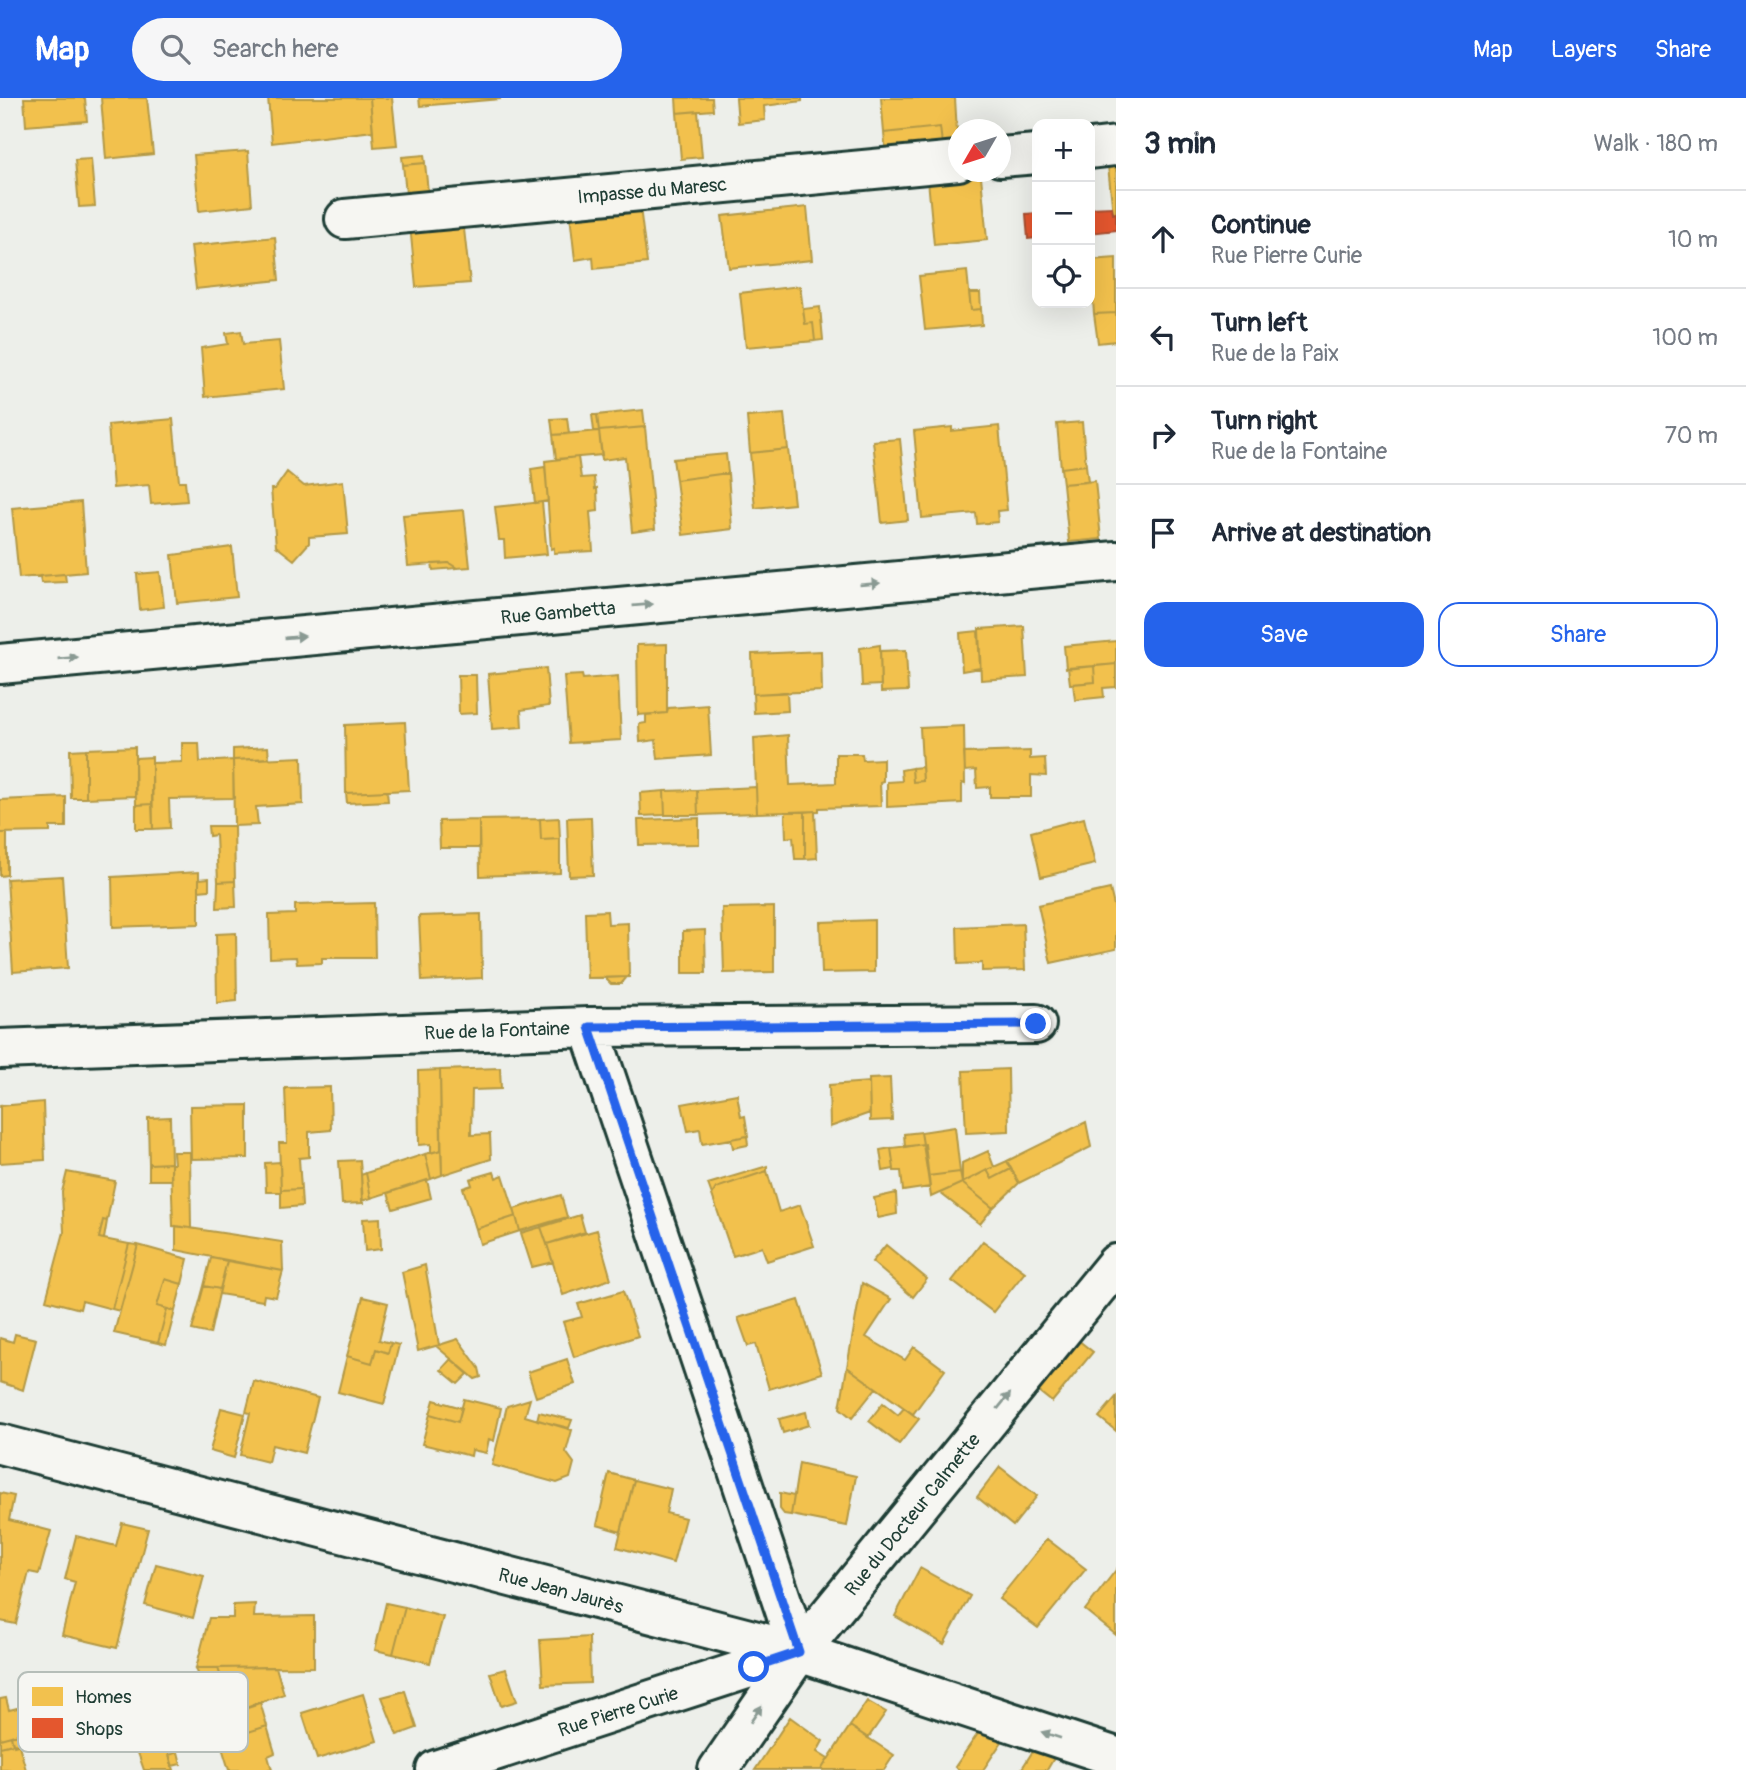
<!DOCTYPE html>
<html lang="en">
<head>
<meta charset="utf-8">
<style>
	:root { --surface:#fff; --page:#f6f6f7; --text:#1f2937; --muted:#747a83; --line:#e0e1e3; --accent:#2563eb }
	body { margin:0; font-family:Pangolin,sans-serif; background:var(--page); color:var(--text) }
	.controls { position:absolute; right:21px; top:21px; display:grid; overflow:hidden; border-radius:14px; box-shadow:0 7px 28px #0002 }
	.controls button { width:63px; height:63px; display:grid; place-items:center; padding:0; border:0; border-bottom:2px solid var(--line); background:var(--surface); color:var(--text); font:35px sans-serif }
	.compass { position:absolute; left:948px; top:21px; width:63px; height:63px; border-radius:50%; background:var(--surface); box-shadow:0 7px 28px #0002; rotate:231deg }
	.stop { position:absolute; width:21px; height:21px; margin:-16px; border:5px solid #2563eb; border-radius:50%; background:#fff }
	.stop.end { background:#2563eb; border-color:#fff; box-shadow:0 2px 7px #0008 }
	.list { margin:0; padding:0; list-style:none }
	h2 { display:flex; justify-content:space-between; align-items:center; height:91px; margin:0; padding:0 28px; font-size:30px }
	h2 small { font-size:23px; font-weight:400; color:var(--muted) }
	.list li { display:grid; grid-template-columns:46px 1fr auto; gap:21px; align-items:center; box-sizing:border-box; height:98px; padding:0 28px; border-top:2px solid var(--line) }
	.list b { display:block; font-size:26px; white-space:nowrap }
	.list p { margin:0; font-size:23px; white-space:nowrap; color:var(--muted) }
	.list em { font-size:23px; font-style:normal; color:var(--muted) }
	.actions { display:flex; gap:14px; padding:21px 28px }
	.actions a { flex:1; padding:16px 0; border:2px solid var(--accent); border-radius:21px; text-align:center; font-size:24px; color:var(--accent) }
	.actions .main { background:var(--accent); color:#fff }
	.icon { flex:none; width:38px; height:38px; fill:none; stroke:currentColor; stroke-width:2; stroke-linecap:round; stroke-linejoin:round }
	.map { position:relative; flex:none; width:1116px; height:1672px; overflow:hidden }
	header { display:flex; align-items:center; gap:42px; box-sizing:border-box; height:98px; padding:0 35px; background:var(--accent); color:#fff }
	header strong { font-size:33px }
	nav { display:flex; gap:38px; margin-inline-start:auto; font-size:24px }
	.search { width:490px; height:63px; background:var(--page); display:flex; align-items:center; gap:18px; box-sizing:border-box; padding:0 24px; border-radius:38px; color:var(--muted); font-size:26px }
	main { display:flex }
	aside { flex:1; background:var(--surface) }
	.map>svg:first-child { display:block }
	.homes { fill:#f2c14e; stroke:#b39946; stroke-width:2 }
	.shops { fill:#e4572e; stroke:#a94f30; stroke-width:2 }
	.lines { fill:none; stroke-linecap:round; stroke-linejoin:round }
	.minor-casing { stroke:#1f3d34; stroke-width:44 }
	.minor { stroke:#f6f6f2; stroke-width:38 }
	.oneway { fill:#8a9a93 }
	.route { stroke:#2563eb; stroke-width:9 }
	.labels { text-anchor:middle; stroke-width:7; stroke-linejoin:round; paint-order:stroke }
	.street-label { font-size:19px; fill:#1f3d34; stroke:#f6f6f2 }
	.key { fill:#f6f6f2; stroke:#b6beb9; stroke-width:2 }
	.key-label { font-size:19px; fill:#1f3d34 }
</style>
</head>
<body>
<header>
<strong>Map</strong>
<div class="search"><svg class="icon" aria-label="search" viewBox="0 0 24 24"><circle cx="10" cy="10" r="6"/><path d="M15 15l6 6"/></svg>Search here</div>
<nav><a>Map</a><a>Layers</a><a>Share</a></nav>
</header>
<main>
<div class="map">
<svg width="1116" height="1672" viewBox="0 0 1116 1672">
	<rect width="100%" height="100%" fill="#edefea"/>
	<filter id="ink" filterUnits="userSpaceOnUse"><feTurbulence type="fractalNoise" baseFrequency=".0143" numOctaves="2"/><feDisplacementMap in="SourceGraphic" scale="14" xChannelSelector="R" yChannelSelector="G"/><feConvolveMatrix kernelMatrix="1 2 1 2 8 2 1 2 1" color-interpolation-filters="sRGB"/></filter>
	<g filter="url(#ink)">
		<path class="homes" d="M24 0H85L87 23 26 28Z
			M101 0H147L153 56 106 61Z
			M268 0H370L373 33 272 45Z
			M370 0H392L397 47 374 49Z
			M419 0H500V1L420 8Z
			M676 0H712L713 12 677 15Z
			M736 0H802V3L764 8 765 22 738 25Z
			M881 0H955L958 52 943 54 940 29 884 35Z
			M698 13 702 59 681 61 677 15Z
			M940 29 943 54 886 59 884 35Z
			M248 53 252 107 199 113 194 57Z
			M424 57 425 65 403 67 402 59Z
			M91 61 95 108 79 109 75 62Z
			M425 65 429 103 407 105 403 67Z
			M1116 67V115L1113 116 1108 68Z
			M981 78 987 142 934 147 928 82Z
			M640 109 647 165 594 171 593 159 575 162 570 117Z
			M807 109 812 162 729 170 722 118Z
			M463 122 470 185 416 189 410 127Z
			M275 139 279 182 196 191 191 148Z
			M1116 160V215L1094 216 1090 162Z
			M967 173 971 212 981 211 982 227 925 232 919 178Z
			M800 188 805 226 813 225 815 243 746 249 740 195Z
			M969 195H980L981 211 971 212Z
			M820 209 823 242 815 243 813 225 805 226 803 211Z
			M1116 215V243L1098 245 1094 216Z
			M241 233 243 246 279 243 284 291 205 299 201 250 228 246 226 235Z
			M643 312 645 329 599 333 597 317Z
			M784 316 788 351 750 355 747 319Z
			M592 317H597L599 333H594Z
			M567 320 569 336 553 337 551 321Z
			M173 321 179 383H185L187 403 151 406 149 387 113 390 108 327Z
			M1082 324 1086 367 1061 370 1057 326Z
			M999 328 1007 412 997 413 998 424 977 426 976 415 922 420 914 333 952 329V333Z
			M645 329 655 431 632 434 625 359 602 362 599 333Z
			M599 333 602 357 556 361 553 337Z
			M900 341 908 422 882 425 873 343Z
			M788 351 794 406 755 410 750 355Z
			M726 356 728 375 676 382 673 361Z
			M578 359 581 380 594 379 595 391 597 390 598 413 590 414 593 453 554 455V450L551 451 545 363Z
			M1086 367 1088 384 1063 386 1061 370Z
			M545 369 548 403 535 405 531 371Z
			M287 374 304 388 343 383 348 436 309 439V445L294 462 276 448 271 391H275Z
			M728 375 732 431 683 437 676 382Z
			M1095 383 1101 441 1069 444 1063 386Z
			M81 404 86 474 19 480 12 410Z
			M542 404 547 456 505 460 504 442H499L495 409Z
			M464 412 470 469 457 470 449 465 408 468 403 417Z
			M232 449 237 499 177 505 172 457Z
			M449 465 457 470 433 472 432 466Z
			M160 474 164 509 140 512 137 476Z
			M65 476 66 484 41 485 40 478Z
			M1024 528 1027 579 981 582 979 531Z
			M978 533 980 570 962 573 960 535Z
			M1116 543V566L1066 571 1064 548Z
			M667 546V615L638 617 637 547Z
			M880 547 881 587 862 588 860 550Z
			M906 552 908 593 881 594 880 553Z
			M821 553 822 593 753 596 752 556Z
			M1116 566V589L1103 590 1104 599 1075 602 1073 586 1095 584 1094 568Z
			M1094 568 1095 584 1070 586 1068 570Z
			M546 570 549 608 521 612 522 629 492 631 488 576Z
			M458 577H476L477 615 459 616Z
			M582 577 583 581 618 578 621 642 569 645 564 578Z
			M787 594 788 613 754 615 753 596Z
			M708 607 711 657 658 661 656 642 640 644 639 626 646 625V617L667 615 668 610Z
			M405 624 409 692 346 695 345 627Z
			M964 628 965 686 962 685V705L887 709V684L902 683 901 672 912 670 913 684 923 683 920 630Z
			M788 637 790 687 836 685V656H862L863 662 883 661V683L880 684 881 708 819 710V713L757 715 754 640Z
			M182 645H199L200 664 233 662 234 700 169 701 170 730 153 731 152 665 182 664Z
			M135 649V698L86 700V651Z
			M268 649 269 660 233 662V651Z
			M86 651V700H71L70 652Z
			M1030 653V661L1045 660 1046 678 1031 677V699H990V689L977 690 976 672 965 673 964 655Z
			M152 659V706L136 707 135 660Z
			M302 659 303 706 256 709 258 727 234 728 233 662Z
			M922 669 923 683 913 684 912 670Z
			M756 689 757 715 698 717 697 692Z
			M697 692 698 717H665L664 693Z
			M387 693 388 703 347 705 346 695Z
			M664 693 665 717 641 718 640 695Z
			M66 699V729H50V734L0 735V702Z
			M152 706 153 731H136V707Z
			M815 713 817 760 805 761V714Z
			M785 714H805V761H795L793 739 786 740Z
			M591 719 593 777 569 778 567 720Z
			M559 720 560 741 541 742 540 721Z
			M699 720V746L639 747 638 722Z
			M1084 720 1095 766 1041 779 1031 734Z
			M540 721 541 742 560 741V775L480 778 479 722Z
			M479 722V750H440L439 723Z
			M208 728H234L235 783 218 784 216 737 209 738Z
			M0 735H7V777L0 778Z
			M199 774V826L113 829 112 779Z
			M62 778 68 870 13 874 7 781Z
			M209 780V792L199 793V781Z
			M235 783 236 809 217 810 218 784Z
			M1110 791 1116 816V851L1051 865 1038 807Z
			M374 805 375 860H322V865L297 866 296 859 270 860 269 817 295 816V807Z
			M774 809V874L724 875 722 810Z
			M607 813 608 826 628 825 629 879 587 880 585 814Z
			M481 816 482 880 422 883 419 818Z
			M874 822V874L822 875 820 824Z
			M1023 826 1025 872 982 873V865L958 866 957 829Z
			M705 832 706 875H683V833Z
			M236 835 237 903 217 905 216 836Z
			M627 879 621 886H611L605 880Z
			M500 970 501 991 472 992 471 1037 490 1036 491 1061 442 1077 440 972Z
			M1008 971 1009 1033 966 1035 963 973Z
			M440 972 441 1052 431 1055V1046L419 1047 418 973Z
			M890 980 892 1022 870 1023 869 981Z
			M869 984 870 1015 830 1029 829 987Z
			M330 989 331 1032 309 1034V1059L299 1060 301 1091 281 1092 279 1045H287L285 990Z
			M737 996 741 1019 745 1018 748 1038 702 1046 700 1031 688 1033 682 1006Z
			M43 1004 45 1062 0 1065V1008Z
			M248 1007V1060L191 1061 190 1008Z
			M170 1019 171 1065 149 1066 148 1020Z
			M1086 1024 1091 1049 1019 1085 1007 1063Z
			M955 1029 960 1074 928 1078 921 1034Z
			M921 1034 923 1046 905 1049 904 1036Z
			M747 1038 748 1047 733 1050 731 1041Z
			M925 1046 930 1089 903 1093 901 1073H894V1071L891 1050Z
			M891 1050 894 1071 883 1073 880 1052Z
			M441 1052 442 1077 431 1081 425 1056Z
			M988 1053 994 1069 962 1085V1065Z
			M173 1054H190L191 1130 173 1128 171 1066H174Z
			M425 1056 431 1081 371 1100 366 1075Z
			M360 1062 363 1105 342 1106 339 1063Z
			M1007 1063 1011 1071 992 1081 987 1072Z
			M280 1064 281 1094H266L265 1065Z
			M171 1065V1082H149V1066Z
			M767 1068V1073L716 1090 712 1097 708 1086Z
			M1011 1071 1019 1085 993 1110 962 1085 987 1072 992 1081Z
			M767 1073 779 1114 800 1107 814 1148 767 1163 762 1149 733 1158 712 1097 716 1090Z
			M67 1074 115 1083 107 1123 103 1122 99 1140 129 1146 112 1211 82 1203 80 1211 46 1202 64 1134 62 1094Z
			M494 1074 496 1080 503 1077 516 1118 476 1131 463 1090 472 1087 470 1081Z
			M960 1074 962 1085 931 1099 928 1078Z
			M366 1075 371 1100 362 1103 361 1077Z
			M427 1082 431 1100 393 1111 388 1095Z
			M962 1085 993 1110 980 1126 940 1095Z
			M301 1091 302 1108 281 1110V1092Z
			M896 1095 897 1116 878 1120 874 1100Z
			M561 1097 567 1119 520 1133 514 1111Z
			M580 1117 585 1134 547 1146 541 1129Z
			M516 1118 520 1133 480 1146 476 1131Z
			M380 1120 381 1151 365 1153 363 1121Z
			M103 1122 107 1123 104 1141 99 1140Z
			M176 1128 282 1144 283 1173 176 1152Z
			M541 1129 553 1164 532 1169 521 1135Z
			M597 1132 611 1181 563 1197 547 1146Z
			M983 1143 1025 1174 993 1214 952 1183Z
			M129 1146 138 1147 120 1213 112 1211Z
			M138 1147 188 1161 182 1186 165 1181 157 1208 167 1211 158 1245 114 1235Z
			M886 1147 927 1181 913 1199 872 1164Z
			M211 1160 227 1163 220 1191 204 1188Z
			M227 1163 283 1173 276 1199 264 1197 263 1203 219 1196Z
			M425 1167 439 1247 418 1253 402 1174Z
			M165 1181 182 1186 175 1213 157 1208Z
			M862 1185 891 1201 866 1239 905 1262 914 1249 945 1272 913 1316 847 1269Z
			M204 1188 220 1191 210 1236 192 1232Z
			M623 1193 638 1238 574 1259 563 1224 582 1219 578 1206Z
			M363 1199 388 1205 379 1242 391 1245 388 1255 376 1251 372 1265 347 1258Z
			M799 1202 822 1275 769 1291 756 1246 748 1248 738 1220Z
			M167 1211 175 1213 166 1247 158 1245Z
			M15 1236 36 1241 23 1292 0 1284V1240L13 1244Z
			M1073 1238 1093 1254 1052 1304 1032 1288Z
			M458 1241 479 1270 481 1279 475 1281 436 1248Z
			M391 1245 399 1247 384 1306 338 1294 347 1258 372 1265 376 1251 388 1255Z
			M451 1261 468 1276 458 1286 441 1272Z
			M567 1261 575 1286 536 1299 528 1274Z
			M847 1269 876 1290 852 1320 840 1310Z
			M254 1283 318 1300 304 1355 272 1347 268 1364 240 1357 250 1315 246 1314Z
			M1116 1299V1333L1099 1319Z
			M464 1301 501 1310 494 1343 489 1341 486 1355 472 1352 471 1358 422 1346 430 1316 458 1324Z
			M530 1301 525 1318 572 1332 566 1354 574 1365 570 1380 557 1385 492 1367 507 1308Z
			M434 1302 462 1310 458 1324 430 1316Z
			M883 1305 898 1317 904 1310 919 1321 899 1346 869 1323Z
			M221 1310 245 1316 234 1360 210 1353Z
			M539 1314 572 1322 569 1330 537 1322Z
			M806 1314 809 1327 783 1335 779 1321Z
			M799 1365 856 1378 847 1428 791 1417Z
			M1000 1369 1037 1398 1013 1428 977 1399Z
			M609 1375 634 1382 621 1434 597 1427Z
			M634 1382 671 1391 666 1415 685 1420 673 1465 617 1449Z
			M0 1395 14 1398 9 1422 51 1433 39 1476 29 1474 16 1526 0 1523Z
			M780 1395 794 1398 791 1417 784 1416 780 1411Z
			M122 1425 148 1431 117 1550 62 1537 75 1484 65 1481 76 1438 116 1448Z
			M1047 1441 1086 1471 1038 1530 999 1501Z
			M156 1466 204 1478 193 1520 145 1507Z
			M920 1470 970 1498 944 1546 895 1518Z
			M1116 1472V1537L1085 1512Z
			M386 1505 405 1509 393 1556 375 1552Z
			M255 1506 254 1519 314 1518V1569L196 1570 209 1520H233V1507Z
			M405 1509 443 1519 430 1565 393 1556Z
			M589 1539 590 1585 543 1587 540 1542Z
			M276 1569 284 1596 232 1615 218 1570Z
			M196 1570H218L232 1615 213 1621Z
			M506 1571 517 1603 501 1608 490 1575Z
			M405 1593 417 1630 397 1637 382 1599Z
			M363 1596 377 1643 317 1661 302 1615Z
			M6 1600 9 1612 34 1606 41 1630 0 1641V1601Z
			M867 1603 886 1614 868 1640 850 1628Z
			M260 1604 267 1628 220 1643 213 1621 254 1608 253 1606Z
			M790 1619 823 1643 817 1654 828 1661 821 1672H755Z
			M267 1628 275 1655 268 1658 272 1672H229L220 1643Z
			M850 1628 894 1657 884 1672H821Z
			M41 1630 44 1640 14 1648 11 1638Z
			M979 1634 1003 1642 983 1672H960L955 1669Z
			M11 1638 13 1646 0 1649V1641Z
			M165 1643 174 1672H144L137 1652Z
			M13 1646 19 1647 26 1672H0V1649Z
			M1033 1653 1054 1660 1047 1672H1021Z
			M178 1654 181 1666 172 1668 169 1657Z"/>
		<path class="shops" d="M1112 109 1113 116 1116 115V132L1090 135V110Z
			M1037 115V140L1028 141 1026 116Z"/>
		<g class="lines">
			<defs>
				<path id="minor" d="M1090 51 1116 48
					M1000 59 1037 56
					M345 121 958 63
					M0 566 1116 463
					M589 929 799 1554
					M0 951 589 929 1036 926
					M0 1346 799 1554 1116 1659
					M436 1672 799 1554
					M718 1672 799 1554 1116 1166"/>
			</defs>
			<use href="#minor" class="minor-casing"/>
			<use href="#minor" class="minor"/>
		</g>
		<defs><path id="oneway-solid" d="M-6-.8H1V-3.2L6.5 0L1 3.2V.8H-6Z" transform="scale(1.75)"/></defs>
		<g class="oneway">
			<use href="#oneway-solid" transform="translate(870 486) rotate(-5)"/>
			<use href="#oneway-solid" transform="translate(643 507) rotate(-5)"/>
			<use href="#oneway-solid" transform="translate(295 539) rotate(-5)"/>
			<use href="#oneway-solid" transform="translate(68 560) rotate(-5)"/>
			<use href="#oneway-solid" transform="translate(1004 1303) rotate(-51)"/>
			<use href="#oneway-solid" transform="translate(756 1616) rotate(-56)"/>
			<use href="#oneway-solid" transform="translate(1051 1637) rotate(-162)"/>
		</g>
	</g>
	<g class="lines" filter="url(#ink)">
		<path class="route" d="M754 1569 799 1554 589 929 1036 926"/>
	</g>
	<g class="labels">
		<g class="street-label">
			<text transform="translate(652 92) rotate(-5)" y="7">Impasse du Maresc</text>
			<text transform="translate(558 514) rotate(-5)" y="7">Rue Gambetta</text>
			<text transform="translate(497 932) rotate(-2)" y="7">Rue de la Fontaine</text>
			<text transform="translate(912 1416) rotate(-51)" y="7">Rue du Docteur Calmette</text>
			<text transform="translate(561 1492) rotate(15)" y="7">Rue Jean Jaurès</text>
			<text transform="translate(618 1613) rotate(-18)" y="7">Rue Pierre Curie</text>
		</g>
	</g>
	<rect x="18" y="1574" width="230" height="80" rx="10" class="key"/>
	<rect x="32" y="1589" width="31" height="19" fill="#f2c14e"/>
	<rect x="32" y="1620" width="31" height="20" fill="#e4572e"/>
	<g class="key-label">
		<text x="75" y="1605">Homes</text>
		<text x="75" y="1637">Shops</text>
	</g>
</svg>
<div class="controls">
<button>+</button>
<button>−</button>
<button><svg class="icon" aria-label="locate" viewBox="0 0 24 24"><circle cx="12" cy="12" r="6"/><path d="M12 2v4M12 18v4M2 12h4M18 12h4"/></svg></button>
</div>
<svg class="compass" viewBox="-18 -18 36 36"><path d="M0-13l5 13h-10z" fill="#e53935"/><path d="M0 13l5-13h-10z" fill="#747a83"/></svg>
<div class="stop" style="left:754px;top:1569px"></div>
<div class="stop end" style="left:1036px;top:926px"></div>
</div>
<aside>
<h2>3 min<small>Walk · 180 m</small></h2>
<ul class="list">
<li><svg class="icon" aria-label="ahead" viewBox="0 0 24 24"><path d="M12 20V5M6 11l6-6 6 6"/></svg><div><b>Continue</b><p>Rue Pierre Curie</p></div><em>10 m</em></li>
<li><svg class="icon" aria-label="left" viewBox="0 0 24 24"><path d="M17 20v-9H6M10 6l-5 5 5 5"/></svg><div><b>Turn left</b><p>Rue de la Paix</p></div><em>100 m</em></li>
<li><svg class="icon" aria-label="right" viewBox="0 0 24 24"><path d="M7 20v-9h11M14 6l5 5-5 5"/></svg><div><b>Turn right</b><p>Rue de la Fontaine</p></div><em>70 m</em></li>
<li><svg class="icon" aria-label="arrive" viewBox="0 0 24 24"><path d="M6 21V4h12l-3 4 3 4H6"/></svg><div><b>Arrive at destination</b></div></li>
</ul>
<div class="actions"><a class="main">Save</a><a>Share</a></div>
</aside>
</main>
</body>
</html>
